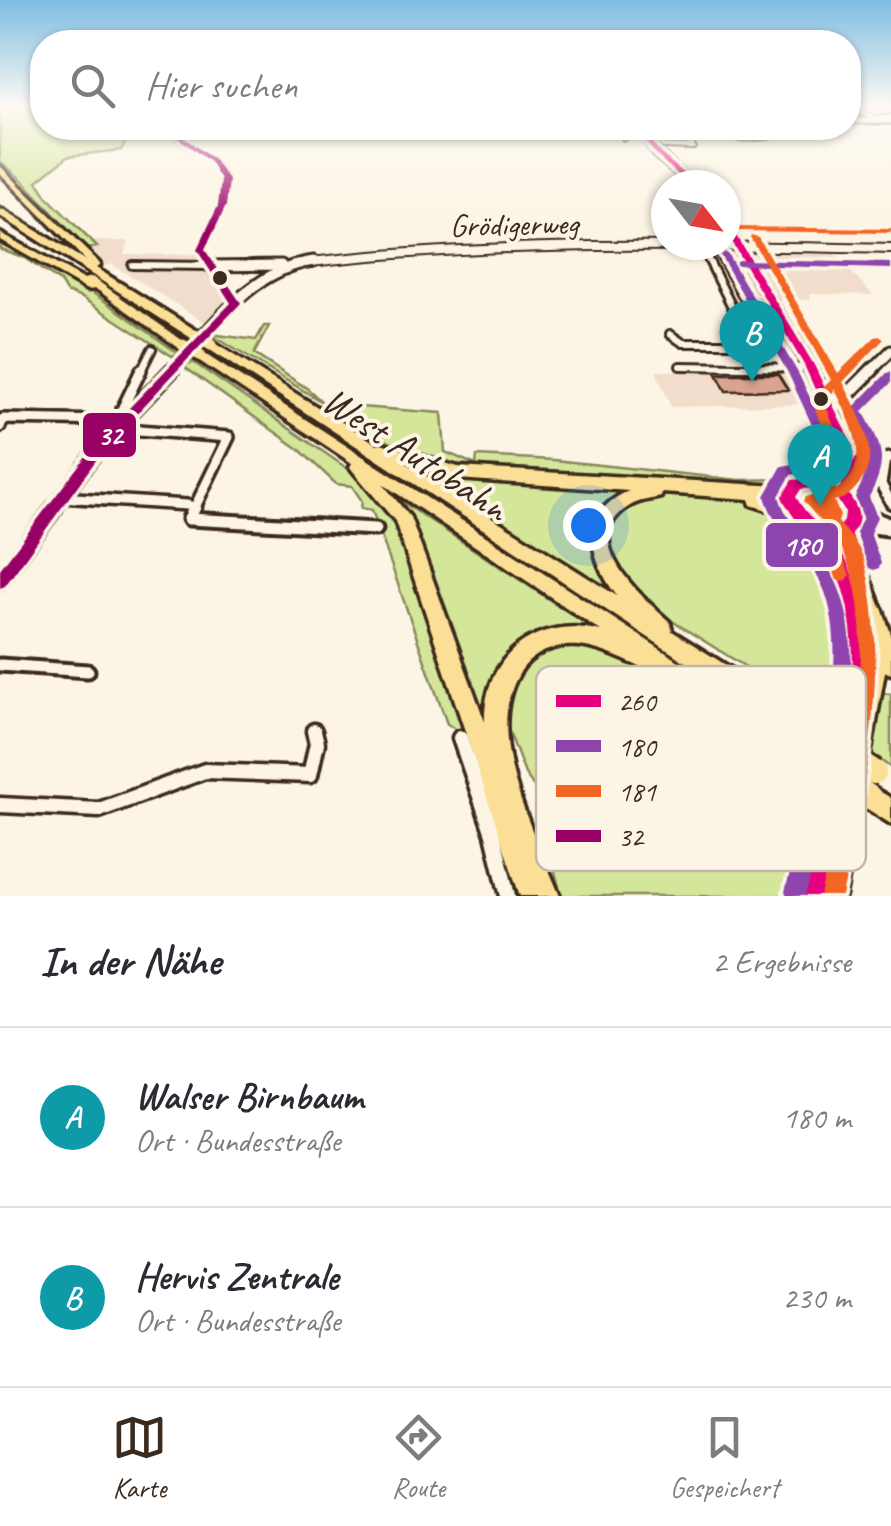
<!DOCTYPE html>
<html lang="de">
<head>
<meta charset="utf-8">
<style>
	:root { --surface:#fff; --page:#f2f2f3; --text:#2b2b33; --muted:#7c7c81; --line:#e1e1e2; --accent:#3b2a1e }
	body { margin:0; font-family:Caveat,sans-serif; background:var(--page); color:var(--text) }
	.compass { position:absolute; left:651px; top:170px; width:90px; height:90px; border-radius:50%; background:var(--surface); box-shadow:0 2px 8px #0004; rotate:121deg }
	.you { position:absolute; left:588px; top:525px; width:35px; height:35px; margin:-25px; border:8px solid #fff; border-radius:50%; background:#1a73e8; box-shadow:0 0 0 15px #1a73e833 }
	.badge { display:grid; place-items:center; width:65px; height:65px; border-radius:50%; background:var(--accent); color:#fff; font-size:32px; font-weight:700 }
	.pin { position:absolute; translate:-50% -82px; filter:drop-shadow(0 2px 5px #0008) }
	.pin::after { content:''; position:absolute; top:52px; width:35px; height:30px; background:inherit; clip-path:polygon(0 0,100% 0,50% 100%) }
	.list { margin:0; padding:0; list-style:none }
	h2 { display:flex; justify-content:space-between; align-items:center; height:130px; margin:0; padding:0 40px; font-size:42px }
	h2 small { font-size:32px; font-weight:400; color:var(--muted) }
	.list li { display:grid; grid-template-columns:65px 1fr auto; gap:30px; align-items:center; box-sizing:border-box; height:180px; padding:0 40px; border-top:2px solid var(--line) }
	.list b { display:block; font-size:38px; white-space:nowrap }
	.list p { margin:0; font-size:32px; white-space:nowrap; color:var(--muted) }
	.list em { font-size:32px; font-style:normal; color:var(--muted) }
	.icon { flex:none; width:55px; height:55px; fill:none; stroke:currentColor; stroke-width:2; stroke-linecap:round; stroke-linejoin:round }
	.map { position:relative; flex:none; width:891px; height:896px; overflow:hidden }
	.search { position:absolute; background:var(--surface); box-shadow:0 2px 8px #0004; left:30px; right:30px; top:30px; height:110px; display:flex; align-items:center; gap:25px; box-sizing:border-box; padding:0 35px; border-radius:40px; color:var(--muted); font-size:38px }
	.sheet { height:490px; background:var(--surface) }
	nav { display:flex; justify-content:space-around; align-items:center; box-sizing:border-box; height:140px; border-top:2px solid var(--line); background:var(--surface); font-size:28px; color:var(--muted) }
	nav a { display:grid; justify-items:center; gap:5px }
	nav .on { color:var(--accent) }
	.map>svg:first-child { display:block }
	.built { fill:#f2ddcc }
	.green { fill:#d4e69a; stroke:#88885c; stroke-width:2.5 }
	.building { fill:#daa491; stroke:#3b2a1e; stroke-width:2.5 }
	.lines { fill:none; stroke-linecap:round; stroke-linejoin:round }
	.minor-far5-casing { stroke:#3b2a1e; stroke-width:8 }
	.minor-far4-casing { stroke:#3b2a1e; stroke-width:10 }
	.minor-far3-casing { stroke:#3b2a1e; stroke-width:12 }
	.minor-far2-casing { stroke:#3b2a1e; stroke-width:16 }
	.minor-far1-casing { stroke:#3b2a1e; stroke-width:19 }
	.minor-casing { stroke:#3b2a1e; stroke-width:21 }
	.tertiary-far4-casing { stroke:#3b2a1e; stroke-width:9 }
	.tertiary-far3-casing { stroke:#3b2a1e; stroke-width:12 }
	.tertiary-far2-casing { stroke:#3b2a1e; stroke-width:15 }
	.tertiary-far1-casing { stroke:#3b2a1e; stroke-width:19 }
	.tertiary-casing { stroke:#3b2a1e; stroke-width:21 }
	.primary-casing { stroke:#3b2a1e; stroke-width:7 }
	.motorway-casing { stroke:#3b2a1e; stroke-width:7 }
	.minor-far5 { stroke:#fcf5e5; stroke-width:4 }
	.minor-far4 { stroke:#fcf5e5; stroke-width:5 }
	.minor-far3 { stroke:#fcf5e5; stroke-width:6 }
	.minor-far2 { stroke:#fcf5e5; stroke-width:9 }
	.minor-far1 { stroke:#fcf5e5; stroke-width:11 }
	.minor { stroke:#fcf5e5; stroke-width:14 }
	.tertiary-far4 { stroke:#fcf5e5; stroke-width:5 }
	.tertiary-far3 { stroke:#fcf5e5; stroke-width:8 }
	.tertiary-far2 { stroke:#fcf5e5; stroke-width:9 }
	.tertiary-far1 { stroke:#fcf5e5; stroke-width:11 }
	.tertiary { stroke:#fcf5e5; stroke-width:14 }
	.primary { fill:#fbdf96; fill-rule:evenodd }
	.motorway { fill:#fbdf96; fill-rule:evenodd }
	.motorway-bridge-far1-casing { stroke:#3b2a1e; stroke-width:18; stroke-linecap:butt }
	.motorway-bridge-casing { stroke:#3b2a1e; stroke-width:31; stroke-linecap:butt }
	.motorway-bridge-far1 { stroke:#fbdf96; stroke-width:11 }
	.motorway-bridge { stroke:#fbdf96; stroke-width:24 }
	.bus-1-casing { stroke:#fcf5e5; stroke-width:8 }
	.bus-2-casing { stroke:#fcf5e5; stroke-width:8 }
	.bus-3-casing { stroke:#fcf5e5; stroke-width:8 }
	.bus-4-casing { stroke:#fcf5e5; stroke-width:8 }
	.bus-1 { fill:#e5007d; fill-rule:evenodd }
	.bus-2 { fill:#8e44ad; fill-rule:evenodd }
	.bus-3 { fill:#f26522; fill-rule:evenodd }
	.bus-4 { fill:#906; fill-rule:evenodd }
	.bus-dot { fill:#3b2a1e; stroke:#fcf5e5; stroke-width:4 }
	.labels { text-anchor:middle; stroke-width:8; stroke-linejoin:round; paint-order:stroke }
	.far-street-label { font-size:32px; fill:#3b2a1e; stroke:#fcf5e5 }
	.street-label { font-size:40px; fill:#3b2a1e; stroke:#fcf5e5 }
	.key { fill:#fcf5e5; stroke:#c2b8a9; stroke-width:2.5 }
	.key-label { font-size:28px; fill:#3b2a1e }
	.line-badge { stroke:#fcf5e5; stroke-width:4 }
	.badge-label { font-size:28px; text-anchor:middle; font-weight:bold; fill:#fff }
</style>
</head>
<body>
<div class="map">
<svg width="891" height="896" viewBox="0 0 891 896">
	<rect width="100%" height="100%" fill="#fcf5e5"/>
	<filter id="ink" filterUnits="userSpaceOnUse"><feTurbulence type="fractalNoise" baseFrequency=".01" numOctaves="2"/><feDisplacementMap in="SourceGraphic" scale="20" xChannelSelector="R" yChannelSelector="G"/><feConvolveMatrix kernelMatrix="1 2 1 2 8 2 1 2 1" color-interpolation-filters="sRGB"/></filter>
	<g filter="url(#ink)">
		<path class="built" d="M91 241H129L124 254 202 255 233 298 211 326 111 264 106 266 86 249 96 247Z
			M828 247 873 295 809 294 811 300 767 299 783 326 775 327 734 322 693 248Z
			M802 368 820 404 671 407 656 371Z"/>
		<path class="green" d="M0 106H42V128H158L130 135 121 150 68 156 37 181 48 198 97 247 86 249 22 180 0 161Z
			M0 243C42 251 138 326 178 353L172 356 82 298 66 292 60 282 23 257 0 249Z
			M264 326H269L254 354 308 389 322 402 210 334 256 340Z
			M193 362 364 480 395 520 525 896H515L463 734 447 724 372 510 361 508 362 501 352 486 336 484 299 449 183 366Z
			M346 406 442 413 445 452 476 465 477 456 554 460 739 480 792 479 783 488 443 463 423 459 346 420 343 410Z
			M417 468 640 488 602 515 621 597Z
			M816 488 840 500 846 520 842 524H820L800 509 798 492Z
			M389 493 601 634 526 644 490 740Z
			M686 494C713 497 744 496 770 506 828 526 851 593 853 650 854 677 846 707 844 734L821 720 810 707 669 619 642 598 609 561C609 551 607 538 609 528 615 497 661 494 686 494Z
			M591 644 637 665 814 785C835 816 810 863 801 896H561L535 788 525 774 500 708C523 652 530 647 591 644Z
			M879 693 891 694V768L868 751Z"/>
		<path class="building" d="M714 254 730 261 741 285 739 293 754 294 762 322H747L741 309 745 310Z
			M717 374H778L788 390 726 391Z"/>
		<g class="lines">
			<defs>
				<path id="minor-far5" d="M848 106 875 119 891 117
					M619 128 624 138
					M650 130 681 131 693 147 663 146Z
					M734 134 739 139 768 137 758 128"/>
				<path id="minor-far4" d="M701 246 710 264"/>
				<path id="minor-far3" d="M132 265 209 266
					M670 334 683 343H750L709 261
					M680 366 810 368
					M140 373 152 349"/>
				<path id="minor-far2" d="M141 370 113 428 229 437 195 507
					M0 427 3 419 113 421
					M891 458 885 459 881 484 891 503
					M60 497 187 505 195 507 194 510"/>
				<path id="minor-far1" d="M195 507 189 519 376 529
					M852 509 891 525
					M851 524 888 529
					M0 665 88 671"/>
				<path id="minor" d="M460 738 493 834 508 896
					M0 805 99 810 205 771 310 775 317 743 314 731"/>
				<path id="tertiary-far4" d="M848 121H891
					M181 128 177 137 212 161 223 176"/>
				<path id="tertiary-far3" d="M210 264 201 250 222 206 225 180 221 174
					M294 264C491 240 692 245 891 249"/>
				<path id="tertiary-far2" d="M208 261 236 303
					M209 266 281 265
					M169 373C211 329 251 269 314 261
					M869 373 891 351"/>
				<path id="tertiary-far1" d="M836 406 872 370
					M53 510 103 442 172 370"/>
				<path id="tertiary" d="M0 581 55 507"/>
				<path id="primary" d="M635 128H641L661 152 698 185H689L655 156Z
					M726 223 730 226 815 365 843 421H851C872 458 868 459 850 495 859 507 864 522 852 533L884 615 886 666 845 896H801C822 809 870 675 842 588 837 574 830 559 820 547 805 529 785 518 783 492 800 470 801 482 821 478 830 476 835 466 840 460L839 442 803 365 726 234ZM804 489C824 490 844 498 843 521L841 524 810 516 800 504 798 494ZM829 535 837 536 845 558Z"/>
				<path id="motorway" d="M0 166 99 263 100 265 96 268 199 332V338H191L0 216V209L3 210 86 261 0 173Z
					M0 233 83 279 92 277 189 345 187 348H179L96 289 87 290 0 240Z
					M211 341 377 444 381 443 458 467 796 487 798 492 796 497 777 499 802 507 804 512 802 517 796 519 751 505 749 499 662 493 661 497C650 500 639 500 630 506 574 539 643 598 670 622L672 631 840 737 843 745 840 753 832 756 824 753 207 348V342ZM406 463 458 479 629 491C577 512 590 561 617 596Z
					M200 351 835 762 838 770 835 778 827 781 819 778 658 670 652 672C628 662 605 649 579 646 555 644 531 653 519 674 482 737 535 835 560 896H520L395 521 353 471 350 467 352 463 195 358 194 355ZM383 484 601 631C538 614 483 655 485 722L410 517Z
					M875 606 882 608 891 634V674L884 671 865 615 868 608Z
					M869 785 891 798V824L861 805 857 797 861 789Z"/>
			</defs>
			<use href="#minor-far5" class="minor-far5-casing"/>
			<use href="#minor-far4" class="minor-far4-casing"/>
			<use href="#minor-far3" class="minor-far3-casing"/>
			<use href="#minor-far2" class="minor-far2-casing"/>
			<use href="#minor-far1" class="minor-far1-casing"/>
			<use href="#minor" class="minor-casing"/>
			<use href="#tertiary-far4" class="tertiary-far4-casing"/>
			<use href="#tertiary-far3" class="tertiary-far3-casing"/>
			<use href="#tertiary-far2" class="tertiary-far2-casing"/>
			<use href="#tertiary-far1" class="tertiary-far1-casing"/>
			<use href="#tertiary" class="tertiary-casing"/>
			<use href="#primary" class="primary-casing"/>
			<use href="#motorway" class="motorway-casing"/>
			<use href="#minor-far5" class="minor-far5"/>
			<use href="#minor-far4" class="minor-far4"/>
			<use href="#minor-far3" class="minor-far3"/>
			<use href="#minor-far2" class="minor-far2"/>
			<use href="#minor-far1" class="minor-far1"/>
			<use href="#minor" class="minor"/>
			<use href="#tertiary-far4" class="tertiary-far4"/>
			<use href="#tertiary-far3" class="tertiary-far3"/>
			<use href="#tertiary-far2" class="tertiary-far2"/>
			<use href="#tertiary-far1" class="tertiary-far1"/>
			<use href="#tertiary" class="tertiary"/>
			<use href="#primary" class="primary"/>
			<use href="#motorway" class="motorway"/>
			<defs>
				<path id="motorway-bridge-far1" d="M195 335 211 345
					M183 345 200 355"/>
				<path id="motorway-bridge" d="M832 745 874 772
					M827 770 869 797"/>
			</defs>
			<use href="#motorway-bridge-far1" class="motorway-bridge-far1-casing"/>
			<use href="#motorway-bridge" class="motorway-bridge-casing"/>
			<use href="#motorway-bridge-far1" class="motorway-bridge-far1"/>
			<use href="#motorway-bridge" class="motorway-bridge"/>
			<defs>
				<path id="bus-1" d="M635 128H641L660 153 698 185H690L656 155Z
					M726 224 730 226 814 365 853 447V461L835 486 801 489 796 497C810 522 835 538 848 564 891 666 849 793 824 896H802C827 801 877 675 839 579 826 546 796 528 782 497L792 480 826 477 841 460V447L804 365 726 233Z
					M861 456 866 457 867 461 849 495C858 508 864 521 851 533L864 567 862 572 857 574 852 572 836 531 844 521 845 512 835 496 856 457Z"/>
				<path id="bus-2" d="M724 252 728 255 798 373 836 451 826 469 791 475 779 496C789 532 824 552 838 586 868 659 841 755 822 829 817 851 812 874 805 896H787L785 892C806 810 855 674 825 592 812 556 776 536 765 496L782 466 817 460 824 451 788 373 720 255Z
					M739 260 891 263V269L736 265V261Z
					M891 372V383L863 411C882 446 889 460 869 497L877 517 870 533 881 563 879 568 874 570 869 568 856 533 863 517 855 497C876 457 870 449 851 410L887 373Z"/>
				<path id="bus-3" d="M736 227 891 229V233L739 231 735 229Z
					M751 235 758 237 838 373 875 337 879 336 884 339 843 382C858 412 884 454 859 484 851 494 846 499 834 501L840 516 838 522C848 533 859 545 864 560 891 658 864 797 842 896H820C842 807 891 616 835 538L850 575 847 580 842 582 837 580 819 534 823 524 803 501 805 497 820 493 836 460 813 404 820 391 831 380 796 316 750 237ZM835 389C851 424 876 465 835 490L848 460 825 404Z"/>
				<path id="bus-4" d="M174 133H178L214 160 229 180 226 206 205 250 241 303 107 445 5 586 0 588V569L99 439 231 303 197 250 218 206 221 180 210 162 174 135Z"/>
			</defs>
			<use href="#bus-1" class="bus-1-casing"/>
			<use href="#bus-2" class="bus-2-casing"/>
			<use href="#bus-3" class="bus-3-casing"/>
			<use href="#bus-4" class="bus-4-casing"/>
			<use href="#bus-1" class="bus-1"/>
			<use href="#bus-2" class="bus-2"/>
			<use href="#bus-3" class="bus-3"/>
			<use href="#bus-4" class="bus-4"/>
		</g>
	</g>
	<linearGradient id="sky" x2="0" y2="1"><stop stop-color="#7dbde2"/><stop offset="0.46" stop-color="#fefaf3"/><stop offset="1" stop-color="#fefaf3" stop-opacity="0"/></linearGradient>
	<rect width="891" height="231" fill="url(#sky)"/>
	<g class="bus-dot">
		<circle cx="220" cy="278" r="9"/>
		<circle cx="821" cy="399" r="9"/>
	</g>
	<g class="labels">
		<g class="far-street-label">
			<text transform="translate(514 224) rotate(-1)" y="11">Grödigerweg</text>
		</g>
		<g class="street-label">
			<text transform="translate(416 453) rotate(33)" y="14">West Autobahn</text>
		</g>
	</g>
	<rect x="536" y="666" width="330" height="205" rx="15" class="key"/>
	<rect x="556" y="695" width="45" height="12" fill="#e5007d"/>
	<rect x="556" y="740" width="45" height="12" fill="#8e44ad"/>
	<rect x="556" y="785" width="45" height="12" fill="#f26522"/>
	<rect x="556" y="830" width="45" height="12" fill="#906"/>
	<g class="key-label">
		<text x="618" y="711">260</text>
		<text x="618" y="756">180</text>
		<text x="618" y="801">181</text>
		<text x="618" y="846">32</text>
	</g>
	<g class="line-badge">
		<rect x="81" y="411" width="57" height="48" rx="10" fill="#906"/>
		<rect x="764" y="521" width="76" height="48" rx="10" fill="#8e44ad"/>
	</g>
	<g class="badge-label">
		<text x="110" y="445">32</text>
		<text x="802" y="555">180</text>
	</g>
</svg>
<svg class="compass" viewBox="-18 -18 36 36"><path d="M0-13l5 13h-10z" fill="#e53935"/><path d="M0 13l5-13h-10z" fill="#7c7c81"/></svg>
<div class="you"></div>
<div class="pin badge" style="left:820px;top:506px;background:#0f9aa8">A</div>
<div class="pin badge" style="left:752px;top:382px;background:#0f9aa8">B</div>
<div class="search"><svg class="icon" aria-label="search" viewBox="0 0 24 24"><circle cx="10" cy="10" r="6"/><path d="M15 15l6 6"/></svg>Hier suchen</div>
</div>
<section class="sheet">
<h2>In der Nähe<small>2 Ergebnisse</small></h2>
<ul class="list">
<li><span class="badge" style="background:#0f9aa8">A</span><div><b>Walser Birnbaum</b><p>Ort · Bundesstraße</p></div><em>180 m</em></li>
<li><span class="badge" style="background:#0f9aa8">B</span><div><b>Hervis Zentrale</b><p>Ort · Bundesstraße</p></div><em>230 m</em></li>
</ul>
</section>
<nav>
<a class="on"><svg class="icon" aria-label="map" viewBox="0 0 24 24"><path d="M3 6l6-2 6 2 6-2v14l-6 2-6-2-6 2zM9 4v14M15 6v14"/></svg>Karte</a>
<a><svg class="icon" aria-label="directions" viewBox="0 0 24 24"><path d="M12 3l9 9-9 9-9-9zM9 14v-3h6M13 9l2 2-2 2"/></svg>Route</a>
<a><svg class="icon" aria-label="saved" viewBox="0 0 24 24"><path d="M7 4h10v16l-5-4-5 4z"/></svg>Gespeichert</a>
</nav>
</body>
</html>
